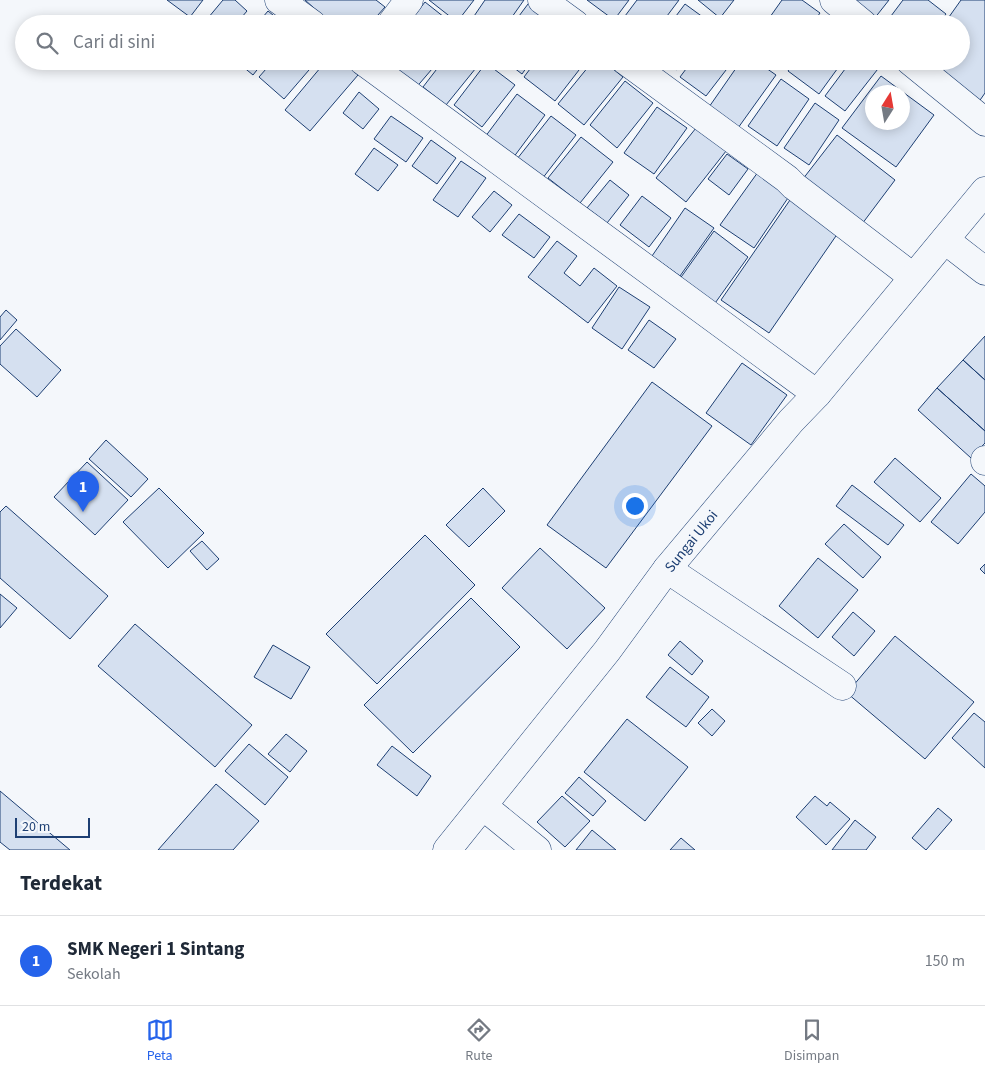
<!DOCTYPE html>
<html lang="id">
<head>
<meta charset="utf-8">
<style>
	:root { --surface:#fff; --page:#f2f2f3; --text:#1f2937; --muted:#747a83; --line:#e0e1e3; --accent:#2563eb }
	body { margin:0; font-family:"Source Sans 3",sans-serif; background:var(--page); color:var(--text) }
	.compass { position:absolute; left:865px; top:85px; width:45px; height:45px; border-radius:50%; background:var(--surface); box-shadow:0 2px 12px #0003; rotate:11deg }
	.scale { position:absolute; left:15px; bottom:12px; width:75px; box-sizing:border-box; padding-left:5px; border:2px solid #1d3f73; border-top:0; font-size:14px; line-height:18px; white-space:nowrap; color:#1d3f73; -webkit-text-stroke:4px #f4f7fb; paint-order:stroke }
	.you { position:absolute; left:634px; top:505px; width:18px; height:18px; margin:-12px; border:4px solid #fff; border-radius:50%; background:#1a73e8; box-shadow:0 0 0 8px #1a73e833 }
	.badge { display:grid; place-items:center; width:32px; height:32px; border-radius:50%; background:var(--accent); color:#fff; font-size:16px; font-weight:700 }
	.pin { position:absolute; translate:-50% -41px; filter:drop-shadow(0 1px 2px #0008) }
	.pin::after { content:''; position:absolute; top:26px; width:18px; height:15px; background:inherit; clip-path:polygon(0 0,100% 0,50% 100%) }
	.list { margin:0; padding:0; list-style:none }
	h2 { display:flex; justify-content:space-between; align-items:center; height:65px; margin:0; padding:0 20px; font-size:21px }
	h2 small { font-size:16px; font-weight:400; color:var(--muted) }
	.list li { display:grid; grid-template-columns:32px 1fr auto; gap:15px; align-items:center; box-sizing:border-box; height:90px; padding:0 20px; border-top:1px solid var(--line) }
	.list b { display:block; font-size:19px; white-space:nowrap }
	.list p { margin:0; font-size:16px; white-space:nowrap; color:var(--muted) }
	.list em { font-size:16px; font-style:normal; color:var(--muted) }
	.icon { flex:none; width:28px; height:28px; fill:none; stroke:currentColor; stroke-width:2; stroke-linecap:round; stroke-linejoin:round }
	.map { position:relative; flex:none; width:985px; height:850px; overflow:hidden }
	.search { position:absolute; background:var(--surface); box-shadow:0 2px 12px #0003; left:15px; right:15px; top:15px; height:55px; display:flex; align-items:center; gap:12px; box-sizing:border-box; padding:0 18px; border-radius:28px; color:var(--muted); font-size:19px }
	.sheet { height:155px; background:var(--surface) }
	nav { display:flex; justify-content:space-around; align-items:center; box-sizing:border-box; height:70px; border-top:1px solid var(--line); background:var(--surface); font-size:14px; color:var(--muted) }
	nav a { display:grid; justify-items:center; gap:2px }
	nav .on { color:var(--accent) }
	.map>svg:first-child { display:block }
	.building { fill:#d5e0f0; stroke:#1d3f73; fill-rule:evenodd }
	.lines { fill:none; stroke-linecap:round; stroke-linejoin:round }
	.minor-casing { stroke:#1d3f73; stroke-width:29 }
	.highway-casing { stroke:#1d3f73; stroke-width:29 }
	.minor { stroke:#f4f7fb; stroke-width:28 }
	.highway { stroke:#f4f7fb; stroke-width:28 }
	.labels { text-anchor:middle; stroke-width:4; stroke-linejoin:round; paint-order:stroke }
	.street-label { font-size:15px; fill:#1d3f73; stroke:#f4f7fb }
</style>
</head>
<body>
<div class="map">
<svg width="985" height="850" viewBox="0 0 985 850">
	<rect width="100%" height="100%" fill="#f4f7fb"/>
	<path class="building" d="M167 0H203L190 17Z
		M223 0H235L247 11 236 24H215L208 18Z
		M305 0H376L385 7 370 24H332Z
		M429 0H474L457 22Z
		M485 0H524L507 24H473L470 22Z
		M531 0 560 24H513Z
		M587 0H629L614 20Z
		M637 0H679L661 24H619Z
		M698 0H734L720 18Z
		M782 0H802L820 13 812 24H765Z
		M852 0H889L874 19Z
		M903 0H928L946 14 939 24H885Z
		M961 0H985V93L978 103 919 61H961V24H944Z
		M425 2 449 21 446 24H408Z
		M685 4 711 23V24H670Z
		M268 11 284 24H257Z
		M236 61H264L253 75Z
		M273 61H300L309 70 284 99 259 77Z
		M326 61H342L358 75 310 131 285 110Z
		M381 61H438V62L414 90Z
		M443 61 480 63 446 105 423 87Z
		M505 61H531L522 74Z
		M536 61H586L555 101 524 77Z
		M593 61H603L623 77 584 125 558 104Z
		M665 61H683L677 70Z
		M692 61H733L706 96 680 77Z
		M741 61H756L776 75 738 128 709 107Z
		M795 61H843L819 94 788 71Z
		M851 61H875L881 65 845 111 825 96Z
		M486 63 515 85 482 127 454 105Z
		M881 76 934 115 896 167 842 128ZM872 92H902V122H872Z
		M781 79 809 99 777 146 748 126Z
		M625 81 653 103 617 148 590 125Z
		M359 92 379 109 363 129 343 113Z
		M517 94 545 115 513 158 485 137Z
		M815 103 839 120 809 165 784 148Z
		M657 107 687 128 654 174 624 153Z
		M391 116 423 138 406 162 374 139Z
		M551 116 576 135 542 179 517 159Z
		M700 123 730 146 686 202 656 178Z
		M837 135 895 180 859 228 799 184Z
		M581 137 613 162 580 203 548 178Z
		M431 140 456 158 437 184 412 166Z
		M374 148 398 165 378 191 355 174Z
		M727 154 748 169 729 195 708 179Z
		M461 161 486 178 458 217 433 200Z
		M758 172 790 195 754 248 720 225Z
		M610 180 629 195 607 223 587 208Z
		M494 191 512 205 490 232 472 217Z
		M642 196 671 218 649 247 620 225Z
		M790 200 838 233 769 333 721 300Z
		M685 208 714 228 680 276 652 256Z
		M519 214 550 237 534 258 502 235Z
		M714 231 748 257 713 306 679 280Z
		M557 241 577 256 564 273 580 286 594 268 617 286 588 323 528 277Z
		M619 287 650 307 622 349 592 328Z
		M6 310 17 320 0 340V317Z
		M649 320 676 339 654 368 628 350Z
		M16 329 61 370 37 397 0 364V346Z
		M985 336V380L963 360Z
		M963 360 985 380V431L937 388Z
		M742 363 787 395 751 445 706 413Z
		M652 382 712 426 606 568 547 525Z
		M937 388 985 431V443L971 458 918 410Z
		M106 440 148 479 131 497 89 459Z
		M895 458 941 498 920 522 874 482Z
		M87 462 128 500 95 535 54 497Z
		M971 474 985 486V512L958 544 931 522Z
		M852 485 904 525 888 545 836 506Z
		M159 488 204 533 168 568 123 522Z
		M483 488 505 511 469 547 446 525Z
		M6 506 108 596 70 639 0 578V512Z
		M844 524 881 557 863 578 825 544Z
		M425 535 475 585 377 684 326 634Z
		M202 541 219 559 207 570 190 551Z
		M540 548 605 608 567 649 502 588Z
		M818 558 858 590 818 638 779 606Z
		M985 564V574L980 569Z
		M0 594 17 608 0 628Z
		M471 598 520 647 413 753 364 705Z
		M853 612 875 631 854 656 832 637Z
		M135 624 252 725 215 767 98 666Z
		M895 636 974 702 925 759 847 693Z
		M680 641 703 661 692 675 668 655Z
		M273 645 310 667 291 699 254 677Z
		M670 667 709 697 686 727 646 697Z
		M712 709 725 721 712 736 698 723Z
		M974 713 985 722V768L952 738Z
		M627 719 688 767 645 821 584 772Z
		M286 734 307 751 290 772 268 754Z
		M249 744 288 777 265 805 225 771Z
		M392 746 431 776 417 796 377 765Z
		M579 777 606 801 593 816 565 793Z
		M216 784 259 821 233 850H158Z
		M0 791 70 850H10L0 842Z
		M562 796 590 821 565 847 537 822Z
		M815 796 827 806 830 802 850 819 826 845 796 817Z
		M938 808 952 820 926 850 912 838Z
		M855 820 876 837 866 850H832Z
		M592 830 616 850H576Z
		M681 838 695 850H670Z"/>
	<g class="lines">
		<defs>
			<path id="minor" d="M279 0 312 24
				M542 0 575 24
				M834 0 863 24
				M391 24 409 0
				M363 61 817 394
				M626 61 787 179 794 186 913 277
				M910 61 985 122
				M945 240 985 271
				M985 460V461
				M667 569 842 686
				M483 806 537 850"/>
			<path id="highway" d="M447 850 607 651 667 569 791 421 817 394 985 191"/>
		</defs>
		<use href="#minor" class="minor-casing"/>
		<use href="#highway" class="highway-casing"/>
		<use href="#minor" class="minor"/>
		<use href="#highway" class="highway"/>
	</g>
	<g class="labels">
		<g class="street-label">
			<text transform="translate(691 541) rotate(-51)" y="5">Sungai Ukoi</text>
		</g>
	</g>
</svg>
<svg class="compass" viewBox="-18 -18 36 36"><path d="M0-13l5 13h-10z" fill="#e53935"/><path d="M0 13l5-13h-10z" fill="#747a83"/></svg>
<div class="scale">20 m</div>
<div class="you"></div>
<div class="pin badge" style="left:83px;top:512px">1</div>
<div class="search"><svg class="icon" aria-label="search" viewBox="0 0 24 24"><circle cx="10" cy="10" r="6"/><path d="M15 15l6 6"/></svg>Cari di sini</div>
</div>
<section class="sheet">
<h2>Terdekat<small></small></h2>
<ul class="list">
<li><span class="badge">1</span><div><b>SMK Negeri 1 Sintang</b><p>Sekolah</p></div><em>150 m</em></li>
</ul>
</section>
<nav>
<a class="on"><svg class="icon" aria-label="map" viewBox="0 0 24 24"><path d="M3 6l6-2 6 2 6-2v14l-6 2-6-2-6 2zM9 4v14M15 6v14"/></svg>Peta</a>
<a><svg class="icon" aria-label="directions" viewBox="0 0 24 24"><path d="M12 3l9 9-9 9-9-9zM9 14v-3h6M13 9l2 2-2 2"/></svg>Rute</a>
<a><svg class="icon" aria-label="saved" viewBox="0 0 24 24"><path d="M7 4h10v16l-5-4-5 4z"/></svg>Disimpan</a>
</nav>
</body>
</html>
